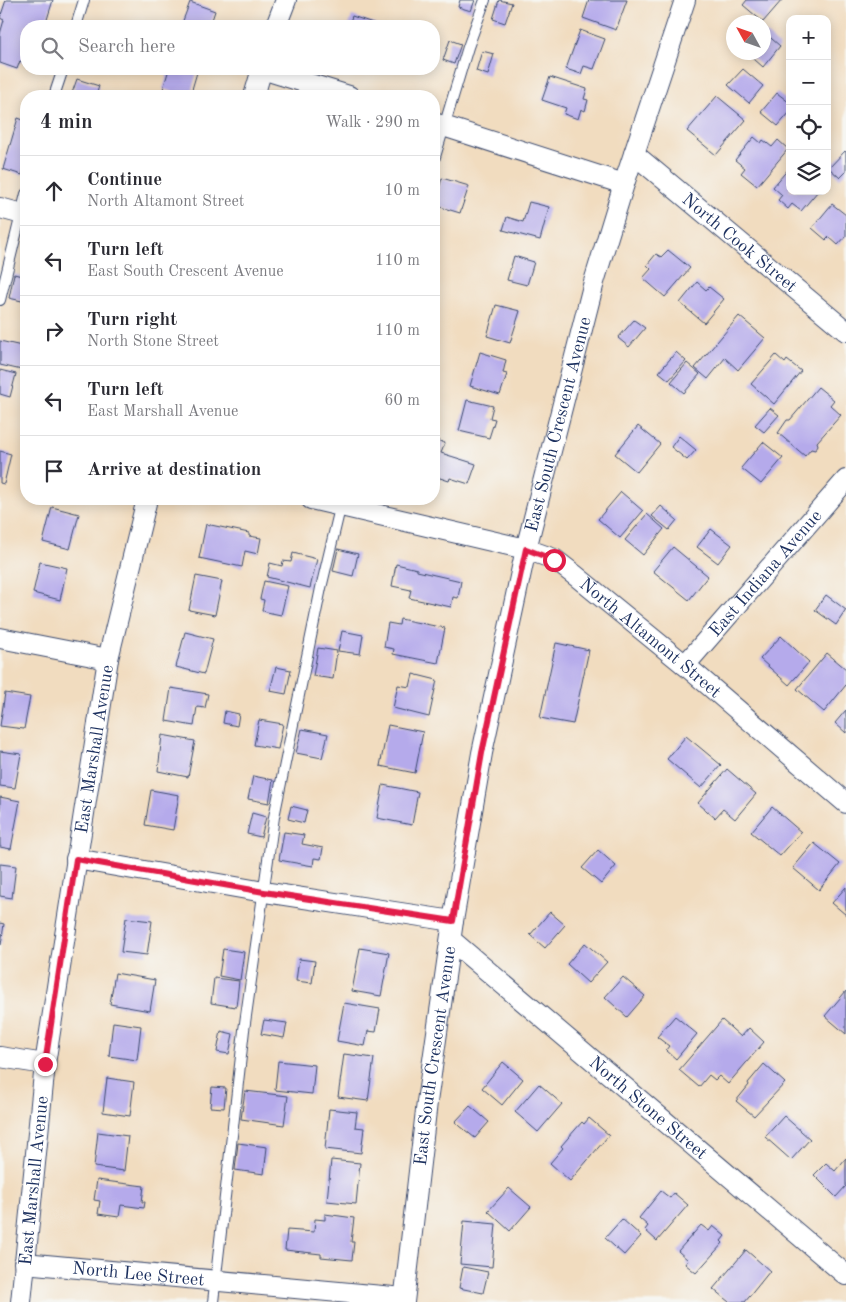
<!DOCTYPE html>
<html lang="en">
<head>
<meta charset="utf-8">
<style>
	:root { --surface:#fff; --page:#f2f2f3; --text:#2b2b33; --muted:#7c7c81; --line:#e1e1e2 }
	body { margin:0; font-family:"Old Standard TT",serif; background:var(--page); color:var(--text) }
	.controls { position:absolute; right:15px; top:15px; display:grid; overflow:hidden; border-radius:10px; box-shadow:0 2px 12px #0003 }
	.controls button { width:45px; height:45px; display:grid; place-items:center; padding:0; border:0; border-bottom:1px solid var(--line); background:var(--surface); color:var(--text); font:25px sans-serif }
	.compass { position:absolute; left:726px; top:15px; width:45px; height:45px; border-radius:50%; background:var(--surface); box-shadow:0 2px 12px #0003; rotate:310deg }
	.stop { position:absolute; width:15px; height:15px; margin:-11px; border:4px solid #e11d48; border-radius:50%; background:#fff }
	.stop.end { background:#e11d48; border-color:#fff; box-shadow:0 1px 5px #0008 }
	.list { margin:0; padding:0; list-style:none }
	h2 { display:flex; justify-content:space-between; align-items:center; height:65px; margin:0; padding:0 20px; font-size:21px }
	h2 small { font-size:16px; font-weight:400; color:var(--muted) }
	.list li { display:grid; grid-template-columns:32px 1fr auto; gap:15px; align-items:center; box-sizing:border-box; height:70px; padding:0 20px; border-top:1px solid var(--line) }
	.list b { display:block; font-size:19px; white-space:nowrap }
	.list p { margin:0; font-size:16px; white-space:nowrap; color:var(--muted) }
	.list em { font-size:16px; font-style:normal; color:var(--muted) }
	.icon { flex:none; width:28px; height:28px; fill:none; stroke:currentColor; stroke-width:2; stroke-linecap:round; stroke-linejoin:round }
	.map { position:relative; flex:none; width:846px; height:1302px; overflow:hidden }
	.search { position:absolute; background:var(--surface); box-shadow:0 2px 12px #0003; left:20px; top:20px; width:420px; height:55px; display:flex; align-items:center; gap:12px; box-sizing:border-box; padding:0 18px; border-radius:20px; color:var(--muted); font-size:19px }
	.panel { position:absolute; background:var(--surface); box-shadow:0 2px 12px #0003; left:20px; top:90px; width:420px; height:415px; border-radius:20px }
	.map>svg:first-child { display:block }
	.building { fill:#b5aaeb }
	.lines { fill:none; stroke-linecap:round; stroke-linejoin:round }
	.lane-casing { stroke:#3b496d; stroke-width:12 }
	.street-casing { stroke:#3b496d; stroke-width:22 }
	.lane { stroke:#fff; stroke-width:10 }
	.street { stroke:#fff; stroke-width:20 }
	.route { stroke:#e11d48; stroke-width:6 }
	.labels { text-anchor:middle; stroke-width:4; stroke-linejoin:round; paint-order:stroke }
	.street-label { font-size:18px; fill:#1b2f5e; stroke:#f6f6f2 }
</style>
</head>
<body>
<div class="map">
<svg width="846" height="1302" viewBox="0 0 846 1302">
	<rect width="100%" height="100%" fill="#f6f6f2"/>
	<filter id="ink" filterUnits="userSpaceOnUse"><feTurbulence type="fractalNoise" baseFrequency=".02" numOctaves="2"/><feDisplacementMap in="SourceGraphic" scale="10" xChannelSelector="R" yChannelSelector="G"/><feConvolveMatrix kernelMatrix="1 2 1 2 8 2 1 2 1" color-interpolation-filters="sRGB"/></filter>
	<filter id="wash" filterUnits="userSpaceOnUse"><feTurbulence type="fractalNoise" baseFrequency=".0096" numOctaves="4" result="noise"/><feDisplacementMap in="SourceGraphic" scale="20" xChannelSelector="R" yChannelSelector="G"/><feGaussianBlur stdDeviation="1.12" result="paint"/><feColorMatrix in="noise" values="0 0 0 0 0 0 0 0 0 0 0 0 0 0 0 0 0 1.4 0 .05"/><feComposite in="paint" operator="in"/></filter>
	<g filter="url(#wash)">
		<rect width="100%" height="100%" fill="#f1dcbf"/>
		<g id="blocks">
			<path class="building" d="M6 0H53L45 26H26V63L20 61 17 69 0 63V34L4 20 0 18Z
				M460 0H475L471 11 458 7Z
				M499 0 512 3 505 23 493 19Z
				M589 0H627L616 30 583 18Z
				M747 0H782L763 22 743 5Z
				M190 2 215 11 210 26H181Z
				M352 16 382 26H345L346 24 349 25Z
				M580 30 605 39 594 69 584 66 581 74 566 69Z
				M764 32 780 46 763 67 746 52H764Z
				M450 40 461 44 454 64 443 60Z
				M482 51 494 54 488 75 476 71Z
				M169 69H198L190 96 163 89Z
				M743 69 763 86 749 103 728 85Z
				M550 77 587 89 584 99 588 100 585 111 581 109 578 119 564 114 566 108 542 100Z
				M77 79 99 86 96 96H71Z
				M777 93 790 103V112L778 126 761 112Z
				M717 96 746 120 716 155 687 131Z
				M18 118 26 121V161L22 175 3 169Z
				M754 137 761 143 763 140 772 147 778 140 788 149 757 186 741 173 745 168 735 160Z
				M845 151 846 152V172L840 178 829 168Z
				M790 167V191H818L801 211 792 204 788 209 778 200 782 195 773 187Z
				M442 178 469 186 460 213 434 205Z
				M529 202 549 207 540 240 503 230 507 217 523 222Z
				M832 204 846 215V236L838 245 829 237 826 240 812 228Z
				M668 250 690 268 665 297 643 278 651 269 647 265 656 254 661 257Z
				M514 256 534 262 527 285 507 280Z
				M14 274 26 277V302L9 298Z
				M697 282 706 290 709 287 724 299 704 323 680 303Z
				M496 305 520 311 510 343 487 336Z
				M739 316 765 338 738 370 725 358 708 379 695 368Z
				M634 320 645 328 629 347 618 338Z
				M0 341 26 347V371L0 365Z
				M480 352 506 360 503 373 507 374 500 395 470 386Z
				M676 352 686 361 669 380 659 372Z
				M776 355 785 363 787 360 801 371 774 404 751 384Z
				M687 363 700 374 684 393 671 382Z
				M0 370 16 374 10 397 0 394Z
				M818 387 834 400 830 405 841 415 817 442 818 445 815 450 811 449 805 456 778 433 787 420H790Z
				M467 400 493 406 490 418 495 419 489 438 459 431Z
				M770 408 779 415 764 432 755 425Z
				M638 426 660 444 637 472 615 454Z
				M679 436 696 450 687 460 671 447Z
				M434 439 445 443 441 453 476 464 469 484 450 478 449 481 434 476Z
				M763 442 783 458 761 484 741 468Z
				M0 451 11 454 4 484 0 483Z
				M621 492 643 511 620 538 598 519Z
				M661 506 677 520 669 530 652 516Z
				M52 507 79 514 70 549 43 542Z
				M647 514 664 529 643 555 625 540Z
				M206 524 249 533V536L261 538 258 554 245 551 242 567 199 558Z
				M711 529 732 545 718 563 697 547Z
				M673 547 708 576 689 600 653 571Z
				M338 549 358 554 353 576 333 571Z
				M293 553 317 559 310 588 267 577 270 563 282 566 283 561 291 562Z
				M40 562 67 568 60 600 33 593Z
				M396 564 417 569V571L461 581 458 598 453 597 451 607 409 598 411 590 392 586Z
				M196 576 222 581 215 615 189 610Z
				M264 581 288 586 281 615 262 611 264 600 260 599Z
				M826 595 846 610 836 625 815 610Z
				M400 619 445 628 438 663 393 654 394 649 384 647 388 623 399 625Z
				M342 631 363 635 360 654 338 651Z
				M185 632 213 639 204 674 176 667Z
				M781 636 809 662 789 685 760 659Z
				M556 643 589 650 573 724 540 718Z
				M318 648 337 651 333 679 313 676Z
				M827 653 846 669V685L824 712 797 689Z
				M276 667 291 670 286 694 270 691Z
				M413 674 437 680 429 717 393 708 398 685 410 687Z
				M171 688 208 694 205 708 197 707 194 726 166 721Z
				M5 693 30 697 24 729 0 726Z
				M846 710V733L835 723Z
				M225 711 239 714 237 726 223 723Z
				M259 720 283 724 278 749 254 745Z
				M388 725 423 732 415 773 380 766Z
				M302 729 328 734 322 758 296 753Z
				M162 735 195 741 188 777 158 771Z
				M686 736 721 765 701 788 667 759Z
				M0 751 21 754 15 788 0 786Z
				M727 769 756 794 735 819 723 809 715 818 698 803Z
				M253 776 273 780 269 803 248 799Z
				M383 785 418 792 412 825 377 818Z
				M151 790 179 795 173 830 145 825Z
				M0 797 20 801 11 849 0 847Z
				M291 806 307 810 304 823 288 819Z
				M772 807 801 832 780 856 751 832Z
				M252 813 266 817 261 837 247 834Z
				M284 832 304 835 302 844 323 848 321 859 314 858 313 866 279 860Z
				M814 843 840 864 819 890 793 868Z
				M598 850 616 866 601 884 582 868Z
				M0 864 16 866 12 898 0 896Z
				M846 887V915L832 903Z
				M550 912 565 925 545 948 530 935Z
				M126 918 152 921 147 955 121 952Z
				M0 923 4 924 1 945 0 944Z
				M585 943 607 962 588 983 567 964Z
				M360 948 389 953 381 996 352 991Z
				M223 949 244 952 240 980 219 976Z
				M299 959 315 961 312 983 296 981Z
				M115 973 155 980 150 1011 110 1004Z
				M623 977 645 996 627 1017 605 997Z
				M214 978 239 981 236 1007 211 1003Z
				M846 991V1034L825 1016Z
				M344 1003 380 1009 376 1032 368 1031 365 1046 337 1041Z
				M675 1016 697 1034 676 1059 666 1050 669 1046 657 1037Z
				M264 1020 287 1023 284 1038 261 1034Z
				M722 1020 741 1037 749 1028 764 1042 728 1084 719 1076 715 1080 709 1075 699 1087 679 1070Z
				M113 1022 141 1026 137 1060 109 1056Z
				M221 1031 233 1034 229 1054 217 1052Z
				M344 1054 374 1058 368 1101 338 1097Z
				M278 1061 315 1065 312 1094 275 1090Z
				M503 1062 523 1079 502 1105 482 1088Z
				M764 1064 785 1083 754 1116 736 1101 749 1085 748 1083Z
				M107 1078 134 1082 130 1116 103 1112Z
				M539 1084 562 1104 538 1132 515 1112Z
				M212 1087 226 1088 224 1108 210 1107Z
				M245 1091 288 1096 284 1125 241 1119Z
				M470 1106 489 1122 475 1138 455 1122Z
				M329 1109 357 1112 355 1127 364 1128 361 1153 325 1149Z
				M784 1116 810 1139 791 1160 765 1137Z
				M589 1118 609 1135 570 1181 550 1163 563 1148 561 1146 582 1122 584 1124Z
				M98 1132 128 1136 124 1171 94 1167Z
				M238 1143 267 1147 264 1174 235 1170Z
				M846 1158V1186L836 1197 814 1175 826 1163 835 1171Z
				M331 1160 360 1163 356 1204 327 1201Z
				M97 1180 144 1186 142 1202H145L144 1208 121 1205 119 1217 98 1214 100 1201 94 1200Z
				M509 1188 531 1207 510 1231 488 1211Z
				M661 1191 670 1198 674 1193 688 1205 657 1241 645 1230 648 1226 639 1218Z
				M325 1214 354 1218 351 1242H354L352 1260 321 1257V1254L285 1250 287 1230 314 1232 315 1219 325 1220Z
				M622 1219 641 1236 624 1255 605 1238Z
				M464 1221 496 1224 492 1267 460 1264Z
				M701 1225 709 1231 713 1226 725 1236 721 1241 723 1243 696 1273 685 1264 688 1260 678 1251Z
				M746 1250 770 1271 745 1302H729L713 1289Z
				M463 1267 488 1272 483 1293 459 1288Z"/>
		</g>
	</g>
	<g filter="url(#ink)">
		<use href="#blocks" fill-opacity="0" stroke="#3b496d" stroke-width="1"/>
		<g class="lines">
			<defs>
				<path id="lane" d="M76 26 84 0
					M54 96 63 69
					M434 160 468 47 485 0
					M0 300 26 194
					M213 1302 244 1030 274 817 321 588 341 504"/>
				<g id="street">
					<path d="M276 26 286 0"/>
					<path d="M262 69 349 96"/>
					<path d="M254 96 262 69"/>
					<path d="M434 123 624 184"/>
					<path id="s1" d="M634 154 846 331"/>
					<path d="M0 208 26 215"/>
					<path id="s2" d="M311 499 526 549 554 559 576 576 685 665 846 803"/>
					<path d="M0 638 108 659"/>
					<path id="s3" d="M685 665 846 480"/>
					<path d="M76 859 264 892 453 921"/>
					<path id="s4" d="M451 940 846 1275"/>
					<path d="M0 1057 45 1064"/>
					<path id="s5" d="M24 1263 404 1298"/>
					<path id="s6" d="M21 1302 45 1064 108 659 147 499"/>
					<path id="s7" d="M404 1302 427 1102 453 921 482 753 526 549 594 282 624 184 685 0"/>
				</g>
			</defs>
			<use href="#lane" class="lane-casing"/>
			<use href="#street" class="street-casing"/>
			<use href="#lane" class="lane"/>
			<use href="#street" class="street"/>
		</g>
	</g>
	<g class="lines" filter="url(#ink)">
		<path class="route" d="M45 1064 76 859 264 892 453 921 482 753 526 549 554 560"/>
	</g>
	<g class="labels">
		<g class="street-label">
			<text dy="6" stroke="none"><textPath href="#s1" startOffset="138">North Cook Street</textPath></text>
			<text dy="6" stroke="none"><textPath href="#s7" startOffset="892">East South Crescent Avenue</textPath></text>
			<text dy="6" stroke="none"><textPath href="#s3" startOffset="122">East Indiana Avenue</textPath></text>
			<text dy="6" stroke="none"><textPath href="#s2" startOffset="375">North Altamont Street</textPath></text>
			<text dy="6" stroke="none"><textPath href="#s6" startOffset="558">East Marshall Avenue</textPath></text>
			<text dy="6" stroke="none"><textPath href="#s7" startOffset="248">East South Crescent Avenue</textPath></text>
			<text dy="6" stroke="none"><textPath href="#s4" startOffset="259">North Stone Street</textPath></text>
			<text dy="6" stroke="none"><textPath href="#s6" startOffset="122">East Marshall Avenue</textPath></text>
			<text dy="6" stroke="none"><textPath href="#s5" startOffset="115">North Lee Street</textPath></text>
		</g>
	</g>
</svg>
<div class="controls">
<button>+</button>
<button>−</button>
<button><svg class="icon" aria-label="locate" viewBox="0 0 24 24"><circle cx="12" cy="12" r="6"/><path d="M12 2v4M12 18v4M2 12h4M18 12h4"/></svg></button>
<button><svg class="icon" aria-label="layers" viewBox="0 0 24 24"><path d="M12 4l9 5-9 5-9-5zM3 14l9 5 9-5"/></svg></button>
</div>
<svg class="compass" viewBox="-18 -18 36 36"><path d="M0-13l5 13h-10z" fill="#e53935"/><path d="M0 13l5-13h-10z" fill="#7c7c81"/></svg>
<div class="stop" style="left:554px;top:560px"></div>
<div class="stop end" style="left:45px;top:1064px"></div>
<div class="search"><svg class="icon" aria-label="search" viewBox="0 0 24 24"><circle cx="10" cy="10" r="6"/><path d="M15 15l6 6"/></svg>Search here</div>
<section class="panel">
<h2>4 min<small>Walk · 290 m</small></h2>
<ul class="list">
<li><svg class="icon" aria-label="ahead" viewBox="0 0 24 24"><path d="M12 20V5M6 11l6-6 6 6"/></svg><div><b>Continue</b><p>North Altamont Street</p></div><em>10 m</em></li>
<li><svg class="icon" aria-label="left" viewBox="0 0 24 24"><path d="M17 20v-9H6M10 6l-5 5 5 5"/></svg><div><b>Turn left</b><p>East South Crescent Avenue</p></div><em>110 m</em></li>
<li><svg class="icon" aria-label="right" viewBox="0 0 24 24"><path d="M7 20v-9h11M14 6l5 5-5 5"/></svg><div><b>Turn right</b><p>North Stone Street</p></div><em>110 m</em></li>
<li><svg class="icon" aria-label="left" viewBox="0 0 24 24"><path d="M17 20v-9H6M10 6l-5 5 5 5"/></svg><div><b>Turn left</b><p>East Marshall Avenue</p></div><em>60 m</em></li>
<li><svg class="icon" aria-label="arrive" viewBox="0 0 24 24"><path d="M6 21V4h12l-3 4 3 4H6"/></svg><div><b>Arrive at destination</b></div></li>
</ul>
</section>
</div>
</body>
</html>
